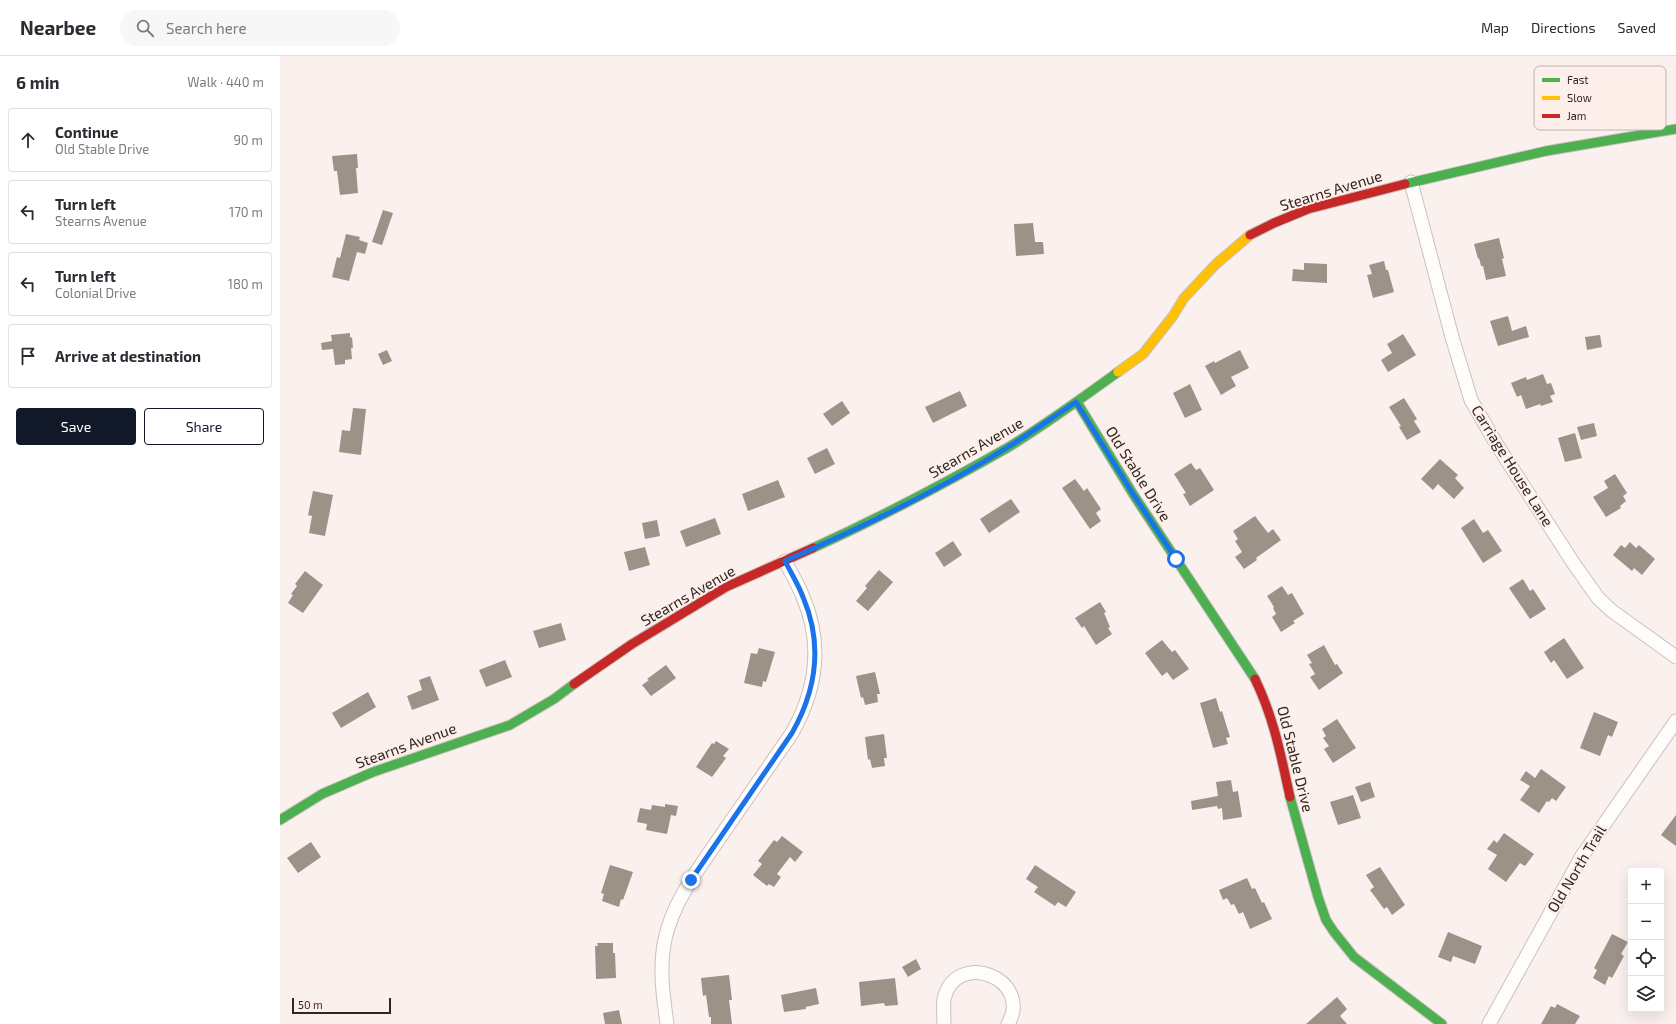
<!DOCTYPE html>
<html lang="en">
<head>
<meta charset="utf-8">
<style>
	:root { --surface:#fff; --page:#f7f7f7; --text:#2b2b33; --muted:#7c7c81; --line:#e1e1e2; --accent:#111827 }
	body { margin:0; font-family:"Exo 2",sans-serif; background:var(--page); color:var(--text) }
	.controls { position:absolute; right:12px; bottom:12px; display:grid; overflow:hidden; border-radius:4px; box-shadow:0 4px 16px #0002 }
	.controls button { width:36px; height:36px; display:grid; place-items:center; padding:0; border:0; border-bottom:1px solid var(--line); background:var(--surface); color:var(--text); font:20px sans-serif }
	.scale { position:absolute; left:12px; bottom:10px; width:99px; box-sizing:border-box; padding-left:4px; border:2px solid #322621; border-top:0; font-size:11px; line-height:14px; white-space:nowrap; color:#322621; -webkit-text-stroke:3px #feefea; paint-order:stroke }
	.stop { position:absolute; width:12px; height:12px; margin:-9px; border:3px solid #1a73e8; border-radius:50%; background:#fff }
	.stop.end { background:#1a73e8; border-color:#fff; box-shadow:0 1px 4px #0008 }
	.list { margin:0; padding:0; list-style:none }
	h2 { display:flex; justify-content:space-between; align-items:center; height:52px; margin:0; padding:0 16px; font-size:17px }
	h2 small { font-size:13px; font-weight:400; color:var(--muted) }
	.list li { display:grid; grid-template-columns:26px 1fr auto; gap:12px; align-items:center; box-sizing:border-box; height:64px; margin:0 8px 8px; padding:0 8px; border:1px solid var(--line); border-radius:4px }
	.list b { display:block; font-size:15px; white-space:nowrap }
	.list p { margin:0; font-size:13px; white-space:nowrap; color:var(--muted) }
	.list em { font-size:13px; font-style:normal; color:var(--muted) }
	.actions { display:flex; gap:8px; padding:12px 16px }
	.actions a { flex:1; padding:9px 0; border:1px solid var(--accent); border-radius:4px; text-align:center; font-size:14px; color:var(--accent) }
	.actions .main { background:var(--accent); color:#fff }
	.icon { flex:none; width:22px; height:22px; fill:none; stroke:currentColor; stroke-width:2; stroke-linecap:round; stroke-linejoin:round }
	.map { position:relative; flex:none; width:1396px; height:968px; overflow:hidden }
	header { display:flex; align-items:center; gap:24px; box-sizing:border-box; height:56px; padding:0 20px; background:var(--surface); border-bottom:1px solid var(--line) }
	header strong { font-size:19px }
	nav { display:flex; gap:22px; margin-inline-start:auto; font-size:14px }
	.search { width:280px; height:36px; background:var(--page); display:flex; align-items:center; gap:10px; box-sizing:border-box; padding:0 14px; border-radius:22px; color:var(--muted); font-size:15px }
	main { display:flex }
	aside { flex:1; background:var(--surface) }
	.map>svg:first-child { display:block }
	.building { fill:#9d9288 }
	.lines { fill:none; stroke-linecap:round; stroke-linejoin:round }
	.street-casing { stroke:#cac0bc; stroke-width:15 }
	.fast-casing { stroke:#cac0bc; stroke-width:11 }
	.slow-casing { stroke:#cac0bc; stroke-width:11 }
	.jam-casing { stroke:#cac0bc; stroke-width:11 }
	.street { stroke:#fefdfc; stroke-width:13 }
	.fast { stroke:#4caf50; stroke-width:9 }
	.slow { stroke:#ffc107; stroke-width:9 }
	.jam { stroke:#c62828; stroke-width:9 }
	.route { stroke:#1a73e8; stroke-width:5 }
	.labels { text-anchor:middle; stroke-width:4; stroke-linejoin:round; paint-order:stroke }
	.street-label { font-size:15px; fill:#322621; stroke:#feefea }
	.key { fill:#feefea; stroke:#c1b3ae; stroke-width:1 }
	.key-label { font-size:11px; fill:#322621 }
</style>
</head>
<body>
<header>
<strong>Nearbee</strong>
<div class="search"><svg class="icon" aria-label="search" viewBox="0 0 24 24"><circle cx="10" cy="10" r="6"/><path d="M15 15l6 6"/></svg>Search here</div>
<nav><a>Map</a><a>Directions</a><a>Saved</a></nav>
</header>
<main>
<aside>
<h2>6 min<small>Walk · 440 m</small></h2>
<ul class="list">
<li><svg class="icon" aria-label="ahead" viewBox="0 0 24 24"><path d="M12 20V5M6 11l6-6 6 6"/></svg><div><b>Continue</b><p>Old Stable Drive</p></div><em>90 m</em></li>
<li><svg class="icon" aria-label="left" viewBox="0 0 24 24"><path d="M17 20v-9H6M10 6l-5 5 5 5"/></svg><div><b>Turn left</b><p>Stearns Avenue</p></div><em>170 m</em></li>
<li><svg class="icon" aria-label="left" viewBox="0 0 24 24"><path d="M17 20v-9H6M10 6l-5 5 5 5"/></svg><div><b>Turn left</b><p>Colonial Drive</p></div><em>180 m</em></li>
<li><svg class="icon" aria-label="arrive" viewBox="0 0 24 24"><path d="M6 21V4h12l-3 4 3 4H6"/></svg><div><b>Arrive at destination</b></div></li>
</ul>
<div class="actions"><a class="main">Save</a><a>Share</a></div>
</aside>
<div class="map">
<svg width="1396" height="968" viewBox="0 0 1396 968">
	<rect width="100%" height="100%" fill="#faf1ee"/>
	<path class="building" d="M77 98 78 112H76L78 137 60 139 57 115H54L52 100Z
		M103 154 113 157 102 189 92 186Z
		M753 167 755 186H763L764 198 736 200 734 168Z
		M66 178 80 181 79 184 88 187 85 198 77 196 69 225 52 221 57 201 60 202Z
		M1219 182 1224 202 1222 203 1226 220 1206 224 1203 210H1201L1199 202 1198 203 1194 188Z
		M1104 205 1106 214H1108L1114 236 1093 242 1087 219 1092 218 1089 209Z
		M1024 207 1047 208V227L1012 225 1013 213 1024 214Z
		M1228 260 1232 275 1246 270 1249 281 1218 290 1210 265Z
		M70 277V282L72 281 73 292H71L72 303 65 304V308L55 309 53 293 42 294 41 287 52 285 51 279Z
		M1123 278 1136 299 1108 316 1101 304 1112 297 1107 288Z
		M1320 279 1322 291 1307 294 1305 281Z
		M107 294 112 305 103 309 98 298Z
		M960 294 969 312 951 321 956 330 941 339 925 310 934 305 935 307Z
		M1263 318 1267 328 1271 327 1275 338 1270 340 1273 346 1261 350 1260 348 1246 353 1241 339 1237 341 1231 327 1246 321 1247 324Z
		M910 328 922 354 905 362 893 337Z
		M680 335 687 350 653 367 645 351Z
		M1124 342 1137 363 1134 365 1141 376 1127 384 1119 371 1121 370 1109 351Z
		M562 345 570 357 552 370 543 358Z
		M73 352 86 353 81 399 59 396 62 374 70 375Z
		M1314 367 1317 380 1301 384 1297 371Z
		M1295 377 1302 402 1285 406 1278 382Z
		M547 392 555 408 535 418 527 402Z
		M1160 403 1178 419 1175 422 1184 432 1174 443 1158 428 1153 434 1141 423Z
		M911 407 916 414 920 412 934 434 910 450 903 438 906 437 894 418Z
		M1335 418 1347 437 1343 440 1346 445 1340 450 1341 452 1326 461 1313 441 1328 432 1324 425Z
		M795 423 804 435 807 432 821 453 816 457 821 465 810 473 782 432Z
		M498 424 505 441 468 455 462 438Z
		M33 435 53 439 45 480 29 477 32 460 28 459Z
		M731 443 740 456 709 477 700 463Z
		M975 460 988 477 993 473 1001 484 976 502 977 504 964 513 955 501 962 496 955 485 958 483 953 475Z
		M435 462 441 478 406 491 400 475Z
		M1194 463 1203 477 1208 474 1222 495 1203 507 1181 472Z
		M377 464 380 480 365 483 362 467Z
		M673 485 682 499 664 511 655 497Z
		M1350 486 1356 492 1359 489 1375 503 1362 519 1354 512 1352 515 1333 499 1341 489 1345 492Z
		M365 491 370 509 349 515 344 496Z
		M599 514 613 526 588 555 576 545 587 532 585 530Z
		M25 515 43 529 23 557 8 547 13 539 11 538 17 530 15 528Z
		M1243 523 1250 535 1253 533 1266 553 1250 563 1229 532Z
		M1002 530 1008 539 1012 537 1024 558 1013 565 1015 567 1001 576 992 561 996 558 993 552 994 551 987 540Z
		M820 546 826 556 824 557 830 571 828 572 832 578 816 589 804 570 802 572 795 562Z
		M281 567 286 584 259 592 253 575Z
		M1284 582 1304 612 1287 623 1274 604 1271 607 1264 596Z
		M882 584 892 596 895 594 909 613 893 624 887 616 882 620 865 597Z
		M1044 589 1055 609 1057 608 1063 617 1039 634 1030 621 1035 618 1029 608 1032 607 1027 599Z
		M479 592 495 596 486 626 483 625 482 631 464 627 471 597 477 598Z
		M225 604 232 621 206 631 199 614Z
		M386 609 396 622 371 640 362 629 369 624 367 623Z
		M595 616 600 638H597L598 646 585 649 583 641 581 642 576 620Z
		M150 620 159 644 132 654 127 640 142 634 139 624Z
		M88 636 96 651 61 672 52 657Z
		M936 642 940 656 942 655 950 681 946 682 948 688 933 692 920 647Z
		M1314 656 1338 666 1332 681 1328 679 1320 700 1300 692Z
		M1057 663 1076 692 1053 707 1044 693 1049 690 1043 682 1046 680 1042 673Z
		M604 678 607 702H604L605 710 592 712 590 703 588 704 585 681Z
		M436 685 449 693 443 700 446 702 432 721 416 711 432 687 434 688Z
		M1261 713 1286 731 1276 745 1272 742 1269 746 1267 745 1259 757 1240 744 1250 730 1240 724 1246 715 1255 722Z
		M951 724 953 736 958 735 962 761 943 764 942 752 938 753 937 750 912 754 911 745 938 740 936 726Z
		M1090 726 1095 741 1081 746 1075 731Z
		M1073 739 1081 762 1058 769 1050 746Z
		M385 748 398 750 396 760 391 759 387 778 366 774 367 768 357 766 360 752 371 754 372 749 385 751Z
		M1396 759V790L1381 779Z
		M1224 777 1254 798 1245 810 1240 807 1226 826 1208 813 1217 799 1207 793 1214 784 1217 787Z
		M502 780 523 796 515 806 510 801 497 818 501 821 494 831 489 828 487 830 473 819 482 808 478 805 494 784 497 786Z
		M31 786 41 801 18 817 7 802Z
		M330 809 353 816 343 844 341 843 339 851 322 845 324 838 321 837Z
		M755 809 796 836 786 851 778 846 775 850 754 836 758 831 746 823Z
		M1100 811 1125 849 1112 859 1107 851 1104 853 1090 834 1094 831 1086 819Z
		M967 822 972 833 975 832 982 847 984 846 992 863 970 873 963 856 959 858 954 848 951 849 947 842 943 844 939 834Z
		M1168 876 1202 890 1195 908 1173 900 1171 906 1158 901Z
		M1332 878 1348 886 1341 898 1344 900 1332 922 1329 920 1325 929 1313 922 1317 914 1314 912Z
		M317 887H333V897H335L336 922 316 923 315 890H318Z
		M636 903 641 913 628 921 622 911Z
		M449 919 452 944H449L452 968H431V961H429L426 939 423 940 421 922Z
		M615 922 618 949 605 950 604 947 581 950 579 926Z
		M536 932 539 948 526 951V953L504 956 501 939Z
		M1057 941 1067 953 1060 960 1067 968H1026Z
		M1277 948 1300 960 1295 968H1261L1271 950 1275 952Z
		M339 954 342 968H325L323 957Z"/>
	<g class="lines">
		<defs>
			<path id="street" d="M1131 126 1172 281 1191 344 1217 389 1294 508 1318 542 1332 555 1396 601
				M387 968C383 940 379 911 385 883 394 843 420 811 443 777 466 744 489 710 512 677 537 633 543 588 523 541 518 528 511 517 505 505
				M664 968C664 960 663 951 664 943 676 892 754 923 728 968
				M1209 968 1302 800 1396 665"/>
			<path id="fast" d="M1125 128 1266 95 1396 73
				M797 346 853 438 975 623
				M533 492C599 462 664 428 727 392 765 369 802 342 838 316
				M1010 741 1038 841 1046 864 1054 876 1074 901 1162 968
				M0 764 42 738 93 716 230 669 274 643 294 628"/>
			<path id="slow" d="M838 316 863 298 893 260 904 242 936 208 970 179"/>
			<path id="jam" d="M970 179 994 167 1028 153 1125 128
				M975 623C994 662 1001 700 1010 741
				M294 628 352 588 446 531 533 492"/>
		</defs>
		<use href="#street" class="street-casing"/>
		<use href="#fast" class="fast-casing"/>
		<use href="#slow" class="slow-casing"/>
		<use href="#jam" class="jam-casing"/>
		<use href="#street" class="street"/>
		<use href="#fast" class="fast"/>
		<use href="#slow" class="slow"/>
		<use href="#jam" class="jam"/>
	</g>
	<g class="lines">
		<path class="route" d="M411 824 512 677C537 633 543 588 523 541 518 528 511 517 505 505 581 472 658 435 728 391 751 377 773 361 796 346L853 438 896 503"/>
	</g>
	<g class="labels">
		<g class="street-label">
			<text transform="translate(1051 135) rotate(-17)" y="5">Stearns Avenue</text>
			<text transform="translate(696 392) rotate(-30)" y="5">Stearns Avenue</text>
			<text transform="translate(1232 410) rotate(58)" y="5">Carriage House Lane</text>
			<text transform="translate(858 418) rotate(58)" y="5">Old Stable Drive</text>
			<text transform="translate(408 540) rotate(-30)" y="5">Stearns Avenue</text>
			<text transform="translate(126 690) rotate(-20)" y="5">Stearns Avenue</text>
			<text transform="translate(1015 703) rotate(76)" y="5">Old Stable Drive</text>
			<text transform="translate(1297 813) rotate(-59)" y="5">Old North Trail</text>
		</g>
	</g>
	<rect x="1254" y="10" width="132" height="64" rx="6" class="key"/>
	<rect x="1262" y="22" width="18" height="4" fill="#4caf50"/>
	<rect x="1262" y="40" width="18" height="4" fill="#ffc107"/>
	<rect x="1262" y="58" width="18" height="4" fill="#c62828"/>
	<g class="key-label">
		<text x="1287" y="28">Fast</text>
		<text x="1287" y="46">Slow</text>
		<text x="1287" y="64">Jam</text>
	</g>
</svg>
<div class="controls">
<button>+</button>
<button>−</button>
<button><svg class="icon" aria-label="locate" viewBox="0 0 24 24"><circle cx="12" cy="12" r="6"/><path d="M12 2v4M12 18v4M2 12h4M18 12h4"/></svg></button>
<button><svg class="icon" aria-label="layers" viewBox="0 0 24 24"><path d="M12 4l9 5-9 5-9-5zM3 14l9 5 9-5"/></svg></button>
</div>
<div class="scale">50 m</div>
<div class="stop" style="left:896px;top:503px"></div>
<div class="stop end" style="left:411px;top:824px"></div>
</div>
</main>
</body>
</html>
